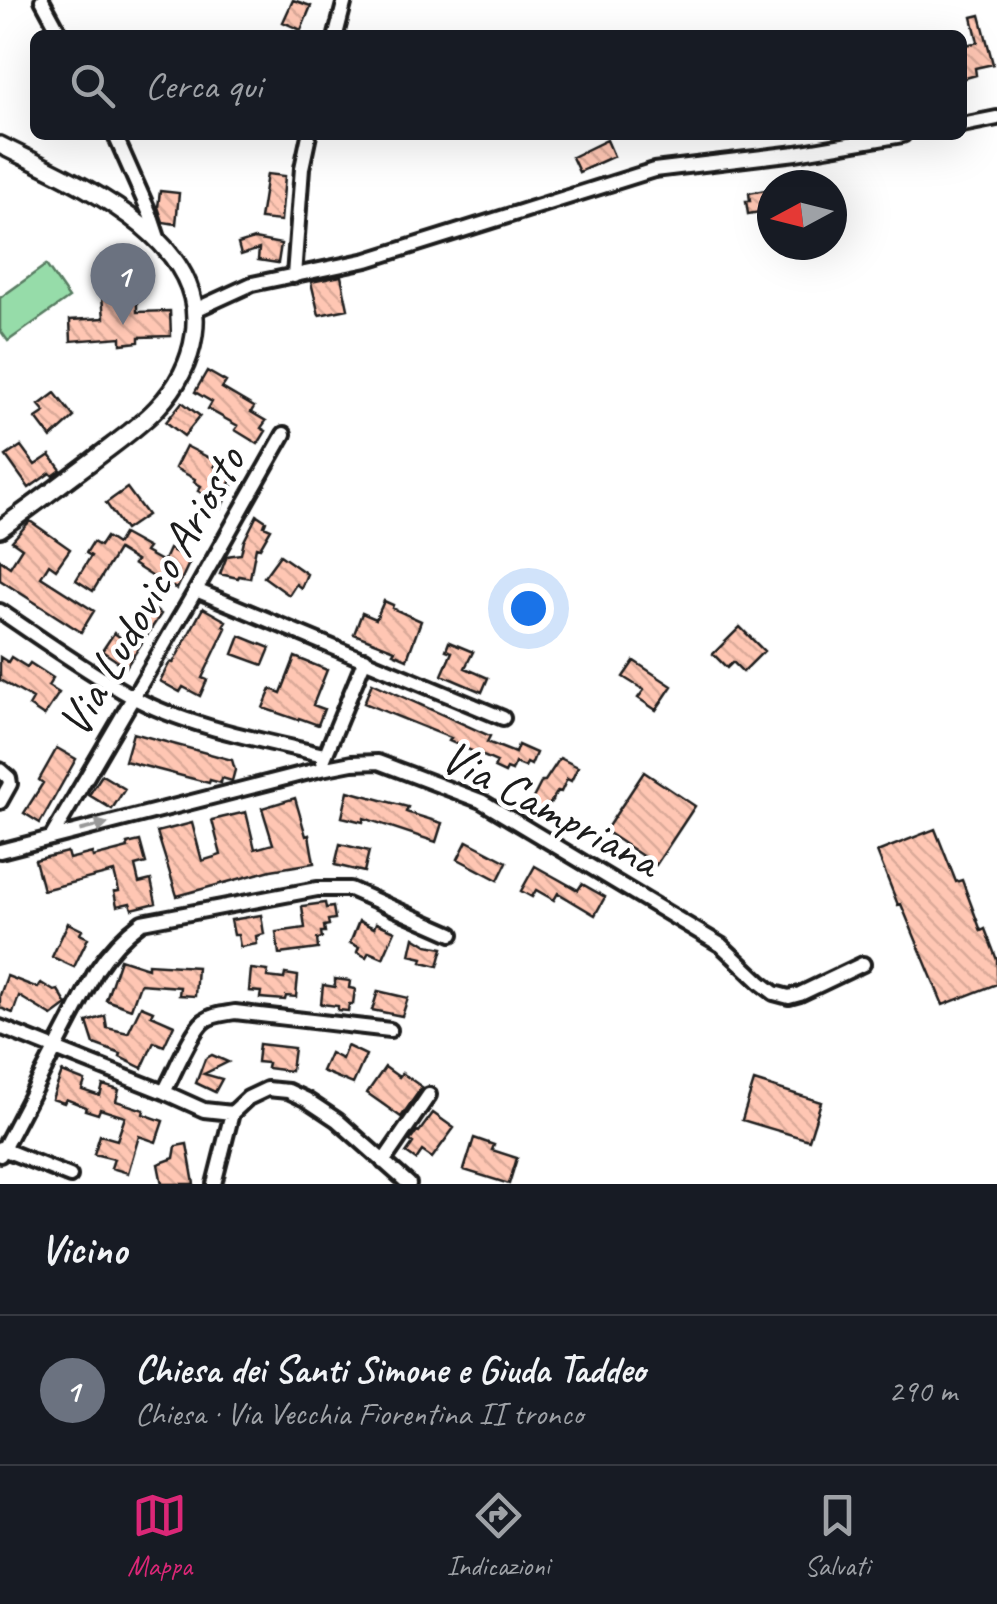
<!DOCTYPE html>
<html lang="it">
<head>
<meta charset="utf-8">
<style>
	:root { --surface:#171b24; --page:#242831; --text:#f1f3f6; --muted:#9ea1a6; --line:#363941; --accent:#db2777 }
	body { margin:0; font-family:Caveat,sans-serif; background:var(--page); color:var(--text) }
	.compass { position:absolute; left:757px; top:170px; width:90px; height:90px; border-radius:50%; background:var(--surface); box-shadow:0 10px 40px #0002; rotate:263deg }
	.you { position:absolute; left:528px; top:608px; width:35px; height:35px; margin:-25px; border:8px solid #fff; border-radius:50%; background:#1a73e8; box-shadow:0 0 0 15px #1a73e833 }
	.badge { display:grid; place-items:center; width:65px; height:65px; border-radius:50%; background:var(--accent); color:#fff; font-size:32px; font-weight:700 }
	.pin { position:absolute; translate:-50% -82px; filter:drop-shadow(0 2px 5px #0008) }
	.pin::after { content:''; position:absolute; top:52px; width:35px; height:30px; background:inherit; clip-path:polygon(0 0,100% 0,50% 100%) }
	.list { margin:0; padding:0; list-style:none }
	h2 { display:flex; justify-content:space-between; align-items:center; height:130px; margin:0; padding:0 40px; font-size:42px }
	h2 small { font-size:32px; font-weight:400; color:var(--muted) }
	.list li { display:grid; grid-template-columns:65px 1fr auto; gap:30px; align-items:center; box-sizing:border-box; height:150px; padding:0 40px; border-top:2px solid var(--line) }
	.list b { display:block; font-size:38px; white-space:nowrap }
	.list p { margin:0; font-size:32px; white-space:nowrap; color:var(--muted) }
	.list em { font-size:32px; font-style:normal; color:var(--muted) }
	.icon { flex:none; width:55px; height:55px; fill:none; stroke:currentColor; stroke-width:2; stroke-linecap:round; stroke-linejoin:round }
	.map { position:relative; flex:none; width:997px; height:1184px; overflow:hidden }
	.search { position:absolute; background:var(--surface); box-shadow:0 10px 40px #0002; left:30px; right:30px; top:30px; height:110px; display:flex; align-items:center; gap:25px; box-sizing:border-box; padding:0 35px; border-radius:15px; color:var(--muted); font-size:38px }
	.sheet { height:280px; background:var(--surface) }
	nav { display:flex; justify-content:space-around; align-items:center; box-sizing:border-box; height:140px; border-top:2px solid var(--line); background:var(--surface); font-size:28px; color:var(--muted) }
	nav a { display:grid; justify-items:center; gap:5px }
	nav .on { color:var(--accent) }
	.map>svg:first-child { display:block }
	.garden { fill:#96dca9; stroke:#597c62; stroke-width:2.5 }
	.building { fill:url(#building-back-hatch); stroke:#1c1c1c; stroke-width:2.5 }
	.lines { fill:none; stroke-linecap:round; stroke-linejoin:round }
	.minor-casing { stroke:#1c1c1c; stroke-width:20 }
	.tertiary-casing { stroke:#1c1c1c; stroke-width:22 }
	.minor { stroke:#fff; stroke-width:12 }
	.tertiary { stroke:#fff; stroke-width:15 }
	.oneway { fill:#999 }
	.labels { text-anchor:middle; stroke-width:9; stroke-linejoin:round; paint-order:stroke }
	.street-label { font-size:48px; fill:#1c1c1c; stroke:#fff }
</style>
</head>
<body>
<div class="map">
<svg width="997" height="1184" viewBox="0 0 997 1184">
	<defs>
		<pattern id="building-back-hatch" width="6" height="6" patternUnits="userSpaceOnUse" patternTransform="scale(2.5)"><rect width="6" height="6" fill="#ffc6b3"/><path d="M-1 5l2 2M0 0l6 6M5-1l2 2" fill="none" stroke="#daaa99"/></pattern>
	</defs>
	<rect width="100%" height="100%" fill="#fff"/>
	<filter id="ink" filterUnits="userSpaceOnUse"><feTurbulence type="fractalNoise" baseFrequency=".01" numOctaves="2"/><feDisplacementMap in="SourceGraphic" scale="20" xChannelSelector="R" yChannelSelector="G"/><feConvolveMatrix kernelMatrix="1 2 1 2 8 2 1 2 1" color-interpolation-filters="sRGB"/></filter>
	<g filter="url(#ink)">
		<path class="garden" d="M46 265 69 298 8 341 0 330V298Z"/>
		<path class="building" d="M293 0 311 6 301 30 283 22Z
			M980 15 993 64 975 68 976 75 962 79V57H964L962 46 978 42 972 17Z
			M607 140 614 156 579 172 572 157Z
			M267 174 285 176 281 221 260 219Z
			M771 189 772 210 748 214 746 201H750L749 193Z
			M160 191 179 193 176 224 163 222 158 207Z
			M254 239 281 244 278 263 258 260 259 249 241 255 238 244Z
			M341 276 348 309 319 315 311 282Z
			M132 295 133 301H137V312L170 311 171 336 139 337V342L121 344V337L71 341 70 320 104 318 102 296Z
			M207 371 226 382 222 388 254 407 251 412 266 421 261 428 266 431 258 444 235 430 238 426 208 409 212 402 195 392Z
			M55 393 74 417 51 438 36 418 45 412 39 405Z
			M182 402 200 416 184 436 166 422Z
			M21 446 35 465 50 455 61 470 53 476 50 473 29 488 6 456Z
			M186 446 217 462 214 466 224 471 222 475 231 480 229 484 232 486 221 508 207 500 209 497 198 491 201 486 194 482 195 479 175 468Z
			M127 488 147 515 125 530 106 503Z
			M257 515 266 521 264 526 271 529 260 548 256 547 250 578 239 576 238 578 220 574 227 556 241 554 244 541Z
			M30 521 70 549 56 569 49 564 41 577 94 611 81 632 0 580V560L10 567 22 548 12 541Z
			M123 534 148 548 145 552 163 562 169 549 191 559 177 589 155 578 133 564 136 561 118 550 93 591 76 580 91 556 86 553 93 542 100 546 106 537 117 544Z
			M280 555 307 574 301 588 296 584 289 595 264 577Z
			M384 601 393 605 392 608 421 621 407 659 393 653 395 650 354 634 362 613 376 619Z
			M146 604 161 614 126 667 102 651 114 633 124 640Z
			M203 608 226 621 223 626 226 628 202 678 207 680 200 696 183 687 180 692 160 681 170 662 173 663Z
			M740 627 764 651 743 672 733 662 727 668 713 654Z
			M240 636 270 648 263 665 233 654Z
			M449 642 473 652 465 668 488 678 482 692 442 675 452 652 446 650Z
			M0 657 8 662 11 657 27 667 30 663 53 678 48 686 59 693 44 716 29 706 33 699 0 680Z
			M295 657 327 670 313 705 324 709 318 725 299 718 298 720 263 708 271 689 281 693Z
			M634 661 672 686 656 710 638 698 644 690 623 677Z
			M372 683 490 736 487 742 515 753 518 745 536 753 531 765 527 763 525 767 515 763 512 771 507 769 505 773 494 768 497 762 449 741 451 738 364 703Z
			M133 733 232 760 235 770 232 781 222 778 221 783 210 780 209 783 125 761Z
			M57 748 76 759 40 823 24 813 43 783 39 780Z
			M560 758 578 767 571 781 567 779 561 792 558 791 543 814 529 806 542 781H545Z
			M644 772 695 806 656 865 605 831Z
			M102 775 125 789 112 809 89 795Z
			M348 791 408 807 406 812 442 823 436 842 364 818 363 822 342 817Z
			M295 798 306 836 309 835 314 863 271 870 177 896 157 832 192 823 202 861 221 855 212 820 246 812 255 849 273 844 262 808Z
			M935 829 956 882 962 880 981 931 985 929 997 960V984L943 1005 901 904 898 905 877 852Z
			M140 841 146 863 135 866 139 883 151 880 156 903 132 909 130 903 117 906 114 892 119 891 114 872 43 890 35 860 67 852 69 859 92 853 93 857 128 848 127 844Z
			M467 841 507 862 498 880 458 859Z
			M340 844 369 851 364 872 335 865Z
			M535 866 578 890 582 884 605 897 595 915 558 893 554 900 536 890 532 897 521 891Z
			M325 903 326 908 333 907 335 919 328 920 329 925 324 926 325 932H321L322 938 317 939 318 949 279 954 276 932 305 928 302 906Z
			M261 915 264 934 256 936 257 944 240 947 238 935H234L231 920Z
			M359 921 374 928 376 923 395 931 383 958 369 952 366 957 357 952 359 947 350 943Z
			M68 923 82 930 80 934 88 938 74 967 52 957Z
			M414 937 427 945 443 948 438 966 422 962 423 958 410 955Z
			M120 959 148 968V964L197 967 195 996 179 995 180 987 140 984 131 1009 106 1000Z
			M251 969 268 971 267 977 284 979 285 974 298 976 296 997 286 996 285 1000 260 998 261 992 249 991Z
			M7 976 38 988 41 983 54 991 58 990 67 1005 52 1016 19 996 13 1013 0 1008V995Z
			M335 979 350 981 349 988 355 989 353 1004H349L348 1011 338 1010V1006L321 1004 323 985 335 987Z
			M378 991 408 998 402 1016 372 1010Z
			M141 1006 153 1011 151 1015 174 1025 164 1046 154 1042 142 1068 120 1057 121 1054 94 1044 87 1022 105 1016 107 1028 128 1033Z
			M259 1044 294 1048 291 1071 267 1068 268 1063 257 1062Z
			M347 1046 366 1055 353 1084 322 1071 330 1053 342 1059Z
			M212 1055 228 1062 204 1074 222 1079 215 1092 196 1083 205 1059Z
			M385 1067 399 1077 402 1073 422 1087 401 1117 367 1093Z
			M62 1072 85 1081 82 1090 100 1096 103 1085 119 1090 116 1101 144 1110 143 1114 163 1121 156 1142 139 1136 128 1173 111 1168 114 1159 94 1154 100 1135 117 1140 125 1117 100 1109 98 1114 85 1110 86 1107 66 1099 64 1103 52 1099Z
			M754 1081 821 1102 809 1140 742 1120Z
			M433 1113 454 1128 432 1158 422 1151 416 1160 406 1153 413 1143 410 1141 417 1131 419 1132Z
			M474 1138 494 1145 492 1150 517 1158 509 1184 464 1170Z
			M187 1144 194 1184H162L158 1164 174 1158 176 1146Z"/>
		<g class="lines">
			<defs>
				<path id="minor" d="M42 0 61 35
					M336 35 345 0
					M962 125 997 118
					M115 135 150 214 159 241
					M294 276 302 168 309 135
					M195 310 252 284 367 260 654 170 796 153 903 135
					M196 590 503 718
					M0 611C43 640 86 671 131 696 184 726 265 741 324 755
					M323 761 365 659
					M0 770 9 778 10 784 0 802
					M51 838 196 590 284 434
					M0 851 321 769 352 763 378 762 481 801 721 945 761 983 774 993 789 997 800 994 863 964
					M0 1027 164 1092 204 1110 232 1113
					M164 1092C173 1076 191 1031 204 1021 213 1014 225 1014 235 1012L390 1030
					M0 1148 70 1176
					M0 1155 96 971C109 951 123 936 142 922L317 889H350L452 934
					M383 1162 429 1095
					M214 1184 232 1113 248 1098 267 1089 288 1091 307 1100 337 1120 409 1184"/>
				<path id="tertiary" d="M0 145C71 181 209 235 194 335 190 363 177 387 157 408 138 428 114 444 92 461 61 484 31 507 0 529"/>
			</defs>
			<use href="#minor" class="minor-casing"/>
			<use href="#tertiary" class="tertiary-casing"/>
			<use href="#minor" class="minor"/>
			<use href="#tertiary" class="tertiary"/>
		</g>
		<defs><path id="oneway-solid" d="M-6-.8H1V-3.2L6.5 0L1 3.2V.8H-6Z" transform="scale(2.5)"/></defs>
		<use class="oneway" href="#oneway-solid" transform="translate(94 827) rotate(-14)"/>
	</g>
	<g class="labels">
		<g class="street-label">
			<text transform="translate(150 591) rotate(-60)" y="17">Via Ludovico Ariosto</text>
			<text transform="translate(551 807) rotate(28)" y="17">Via Campriana</text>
		</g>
	</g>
</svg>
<svg class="compass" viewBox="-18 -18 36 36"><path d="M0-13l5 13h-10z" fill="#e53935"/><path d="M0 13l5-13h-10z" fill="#9ea1a6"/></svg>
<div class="you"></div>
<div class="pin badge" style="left:123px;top:325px;background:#6b7280">1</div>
<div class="search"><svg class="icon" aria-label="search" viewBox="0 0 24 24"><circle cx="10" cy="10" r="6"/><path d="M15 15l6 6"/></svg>Cerca qui</div>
</div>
<section class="sheet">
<h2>Vicino<small></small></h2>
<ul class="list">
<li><span class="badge" style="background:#6b7280">1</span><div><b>Chiesa dei Santi Simone e Giuda Taddeo</b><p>Chiesa · Via Vecchia Fiorentina II tronco</p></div><em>290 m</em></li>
</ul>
</section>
<nav>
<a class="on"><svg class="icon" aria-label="map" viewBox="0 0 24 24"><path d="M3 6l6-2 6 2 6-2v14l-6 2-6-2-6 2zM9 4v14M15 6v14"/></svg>Mappa</a>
<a><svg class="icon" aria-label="directions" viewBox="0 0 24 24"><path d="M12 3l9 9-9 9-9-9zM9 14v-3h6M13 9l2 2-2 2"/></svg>Indicazioni</a>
<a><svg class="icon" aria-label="saved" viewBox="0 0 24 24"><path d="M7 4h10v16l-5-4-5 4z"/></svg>Salvati</a>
</nav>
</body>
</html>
